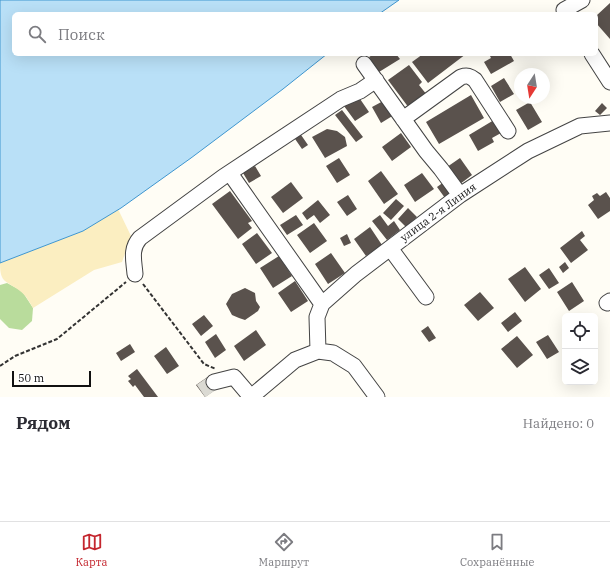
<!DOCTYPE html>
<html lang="ru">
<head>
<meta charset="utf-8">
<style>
	:root { --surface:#fff; --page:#f7f7f7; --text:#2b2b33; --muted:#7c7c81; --line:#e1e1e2; --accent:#c4262e }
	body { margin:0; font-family:"IBM Plex Serif",serif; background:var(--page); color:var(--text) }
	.controls { position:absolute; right:12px; bottom:12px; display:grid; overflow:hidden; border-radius:6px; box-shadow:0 4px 16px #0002 }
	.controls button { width:36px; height:36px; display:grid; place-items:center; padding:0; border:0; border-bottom:1px solid var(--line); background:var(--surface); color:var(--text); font:20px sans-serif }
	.compass { position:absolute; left:514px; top:68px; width:36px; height:36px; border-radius:50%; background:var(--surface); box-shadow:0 4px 16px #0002; rotate:192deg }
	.scale { position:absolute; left:12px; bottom:10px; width:79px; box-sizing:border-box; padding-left:4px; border:2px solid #111; border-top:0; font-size:11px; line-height:14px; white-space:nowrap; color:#111; -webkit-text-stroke:3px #fff; paint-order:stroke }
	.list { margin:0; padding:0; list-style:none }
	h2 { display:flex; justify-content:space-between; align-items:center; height:52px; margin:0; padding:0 16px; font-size:17px }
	h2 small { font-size:13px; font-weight:400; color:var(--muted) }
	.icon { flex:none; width:22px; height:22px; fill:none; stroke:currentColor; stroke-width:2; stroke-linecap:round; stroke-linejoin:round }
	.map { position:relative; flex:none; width:610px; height:397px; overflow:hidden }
	.search { position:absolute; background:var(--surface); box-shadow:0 4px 16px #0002; left:12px; right:12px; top:12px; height:44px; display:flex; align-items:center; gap:10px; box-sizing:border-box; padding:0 14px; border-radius:6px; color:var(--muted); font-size:15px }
	.sheet { height:124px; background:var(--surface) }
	nav { display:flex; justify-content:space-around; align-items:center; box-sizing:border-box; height:56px; border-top:1px solid var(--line); background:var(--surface); font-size:11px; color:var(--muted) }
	nav a { display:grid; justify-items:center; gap:2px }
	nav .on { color:var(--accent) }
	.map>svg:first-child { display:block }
	.forest { fill:#b9dc9c }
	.sand { fill:#fbeec1 }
	.water { fill:#b9e0f7; stroke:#3f96cf }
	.building { fill:#5a524d }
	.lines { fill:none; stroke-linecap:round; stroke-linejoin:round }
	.minor-tunnel { stroke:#dbdad3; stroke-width:15; stroke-dasharray:15 8; stroke-linecap:butt }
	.minor-casing { stroke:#444; stroke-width:17 }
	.path { stroke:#333; stroke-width:2; stroke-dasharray:4 2; stroke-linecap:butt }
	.minor { stroke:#fff; stroke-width:15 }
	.labels { text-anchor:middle; stroke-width:4; stroke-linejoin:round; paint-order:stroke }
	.street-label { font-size:11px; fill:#111; stroke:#fff }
</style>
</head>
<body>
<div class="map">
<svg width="610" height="397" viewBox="0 0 610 397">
	<rect width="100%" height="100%" fill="#fffdf5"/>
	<path class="forest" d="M7 283 22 291 33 308 32 321 22 330 9 328 0 319V285Z"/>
	<path class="sand" d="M118 209 131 236 122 262 94 270 33 308C30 303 26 295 20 291 6 280 0 284 0 263L83 231Z"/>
	<path class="water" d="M0 0H399L379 14H14V54H327L283 89 191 158 121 208 83 231 0 263Z"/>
	<path class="building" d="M610 3V39L596 23V16Z
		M374 54H396L400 59 379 72 369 57Z
		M423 54H466L428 83 412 62Z
		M489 54H510L514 61 491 74 484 62 491 58Z
		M409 65 422 82 419 85 427 95 409 108 388 80Z
		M504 78 514 94 500 102 491 86Z
		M471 95 484 118 439 144 426 122Z
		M358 96 369 112 355 121 344 106Z
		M385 100 394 115 381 123 372 107Z
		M530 102 542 122 528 130 516 110Z
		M602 103 607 108 600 115 595 111Z
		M342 110 363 137 356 142 335 115Z
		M494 120 501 133 492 138 494 142 478 151 469 135Z
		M327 129 337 131 345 137 347 146 325 158 312 137Z
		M299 132 308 145 302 149 293 136Z
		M401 133 411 147 392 161 382 147Z
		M339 158 350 175 337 183 326 166Z
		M460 158 472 175 460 184 447 167Z
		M255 166 261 176 249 183 243 173Z
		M381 171 398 194 384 204 368 181Z
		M422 173 434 189 415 202 404 185Z
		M448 179 456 190 445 198 437 187Z
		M291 182 303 198 283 213 271 197Z
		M230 191 252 221 248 223 252 228 238 239 212 204Z
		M606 192 610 198V211L598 219 588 205 594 200 592 196 597 193 600 196Z
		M348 195 357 209 347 216 337 202Z
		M396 199 404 206 391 220 383 213Z
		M318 200 330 215 320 223 314 215 307 220 302 213Z
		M408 208 417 217 406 227 398 219Z
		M296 215 303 225 287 235 280 225Z
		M380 215 388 226 394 221 400 230 387 240 372 221Z
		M314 223 327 241 310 253 297 235Z
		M370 227 382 245 366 256 354 239Z
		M582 231 585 236 580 240 588 250 571 263 560 248Z
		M257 233 272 253 256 264 242 244Z
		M347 234 351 243 344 246 340 238Z
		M331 253 345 273 328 284 315 264Z
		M279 256 292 276 273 288 260 268Z
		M565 262 569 268 563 273 559 267Z
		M525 267 541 289 525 302 508 279Z
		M549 268 559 283 549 289 539 275Z
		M295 281 308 301 291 312 278 293Z
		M572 282 584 301 569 311 557 292Z
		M245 288 255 293 256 301 260 307 258 311 245 320 239 318 232 315 226 304 232 294Z
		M480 292 494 308 478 321 464 305Z
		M515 312 522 321 508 332 501 323Z
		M204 315 213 326 201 336 192 324Z
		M428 326 436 338 429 342 421 331Z
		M256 330 266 345 244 361 234 346Z
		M216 334 226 350 215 358 205 342Z
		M548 335 559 352 547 359 536 342Z
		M517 336 533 355 517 368 501 349Z
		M130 344 135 352 121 361 116 353Z
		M166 347 179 366 167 374 154 356Z
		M137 369 158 397H144L135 385 133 387 128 381 131 379 128 376Z
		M209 376 218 388 205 397 196 385Z"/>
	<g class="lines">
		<path class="minor-tunnel" d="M201 391 214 382"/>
		<defs>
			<path id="minor" d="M564 10 582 0
				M592 54 610 82
				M364 64 426 151 441 169 460 195
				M403 119 461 77C467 75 470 76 475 80L508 131
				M234 179 322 304
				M390 248 426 297
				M135 274C134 261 130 249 140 238L223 177 341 99 360 91 376 80
				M607 303 610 301
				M318 351 317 317 322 304 356 274 460 195 528 151 580 126 610 123
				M214 382 234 377 251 397
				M251 397 295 360 318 351 333 353 354 366 377 397"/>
		</defs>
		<use href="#minor" class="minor-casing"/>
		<path class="path" d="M143 284 204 364 216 369
			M0 366 15 356 57 339 126 282"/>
		<use href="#minor" class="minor"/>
	</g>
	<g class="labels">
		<g class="street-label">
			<text transform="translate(438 212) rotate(-36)" y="4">улица 2-я Линия</text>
		</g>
	</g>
</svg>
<div class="controls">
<button><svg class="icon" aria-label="locate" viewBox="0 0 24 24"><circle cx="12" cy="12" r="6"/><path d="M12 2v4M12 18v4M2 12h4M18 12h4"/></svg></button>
<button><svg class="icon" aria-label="layers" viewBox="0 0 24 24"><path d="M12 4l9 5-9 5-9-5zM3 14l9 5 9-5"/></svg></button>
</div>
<svg class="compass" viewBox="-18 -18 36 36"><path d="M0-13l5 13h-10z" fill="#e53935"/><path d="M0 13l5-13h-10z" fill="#7c7c81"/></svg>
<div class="scale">50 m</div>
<div class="search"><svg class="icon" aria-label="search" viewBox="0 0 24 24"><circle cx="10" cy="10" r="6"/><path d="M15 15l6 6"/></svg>Поиск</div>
</div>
<section class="sheet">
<h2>Рядом<small>Найдено: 0</small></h2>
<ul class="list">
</ul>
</section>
<nav>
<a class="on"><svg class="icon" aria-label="map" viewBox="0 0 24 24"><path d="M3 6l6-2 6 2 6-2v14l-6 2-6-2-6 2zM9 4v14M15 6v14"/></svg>Карта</a>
<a><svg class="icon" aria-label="directions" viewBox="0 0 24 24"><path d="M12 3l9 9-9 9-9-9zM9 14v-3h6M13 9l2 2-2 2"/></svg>Маршрут</a>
<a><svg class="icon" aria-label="saved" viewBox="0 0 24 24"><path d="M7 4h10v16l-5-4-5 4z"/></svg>Сохранённые</a>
</nav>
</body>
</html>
